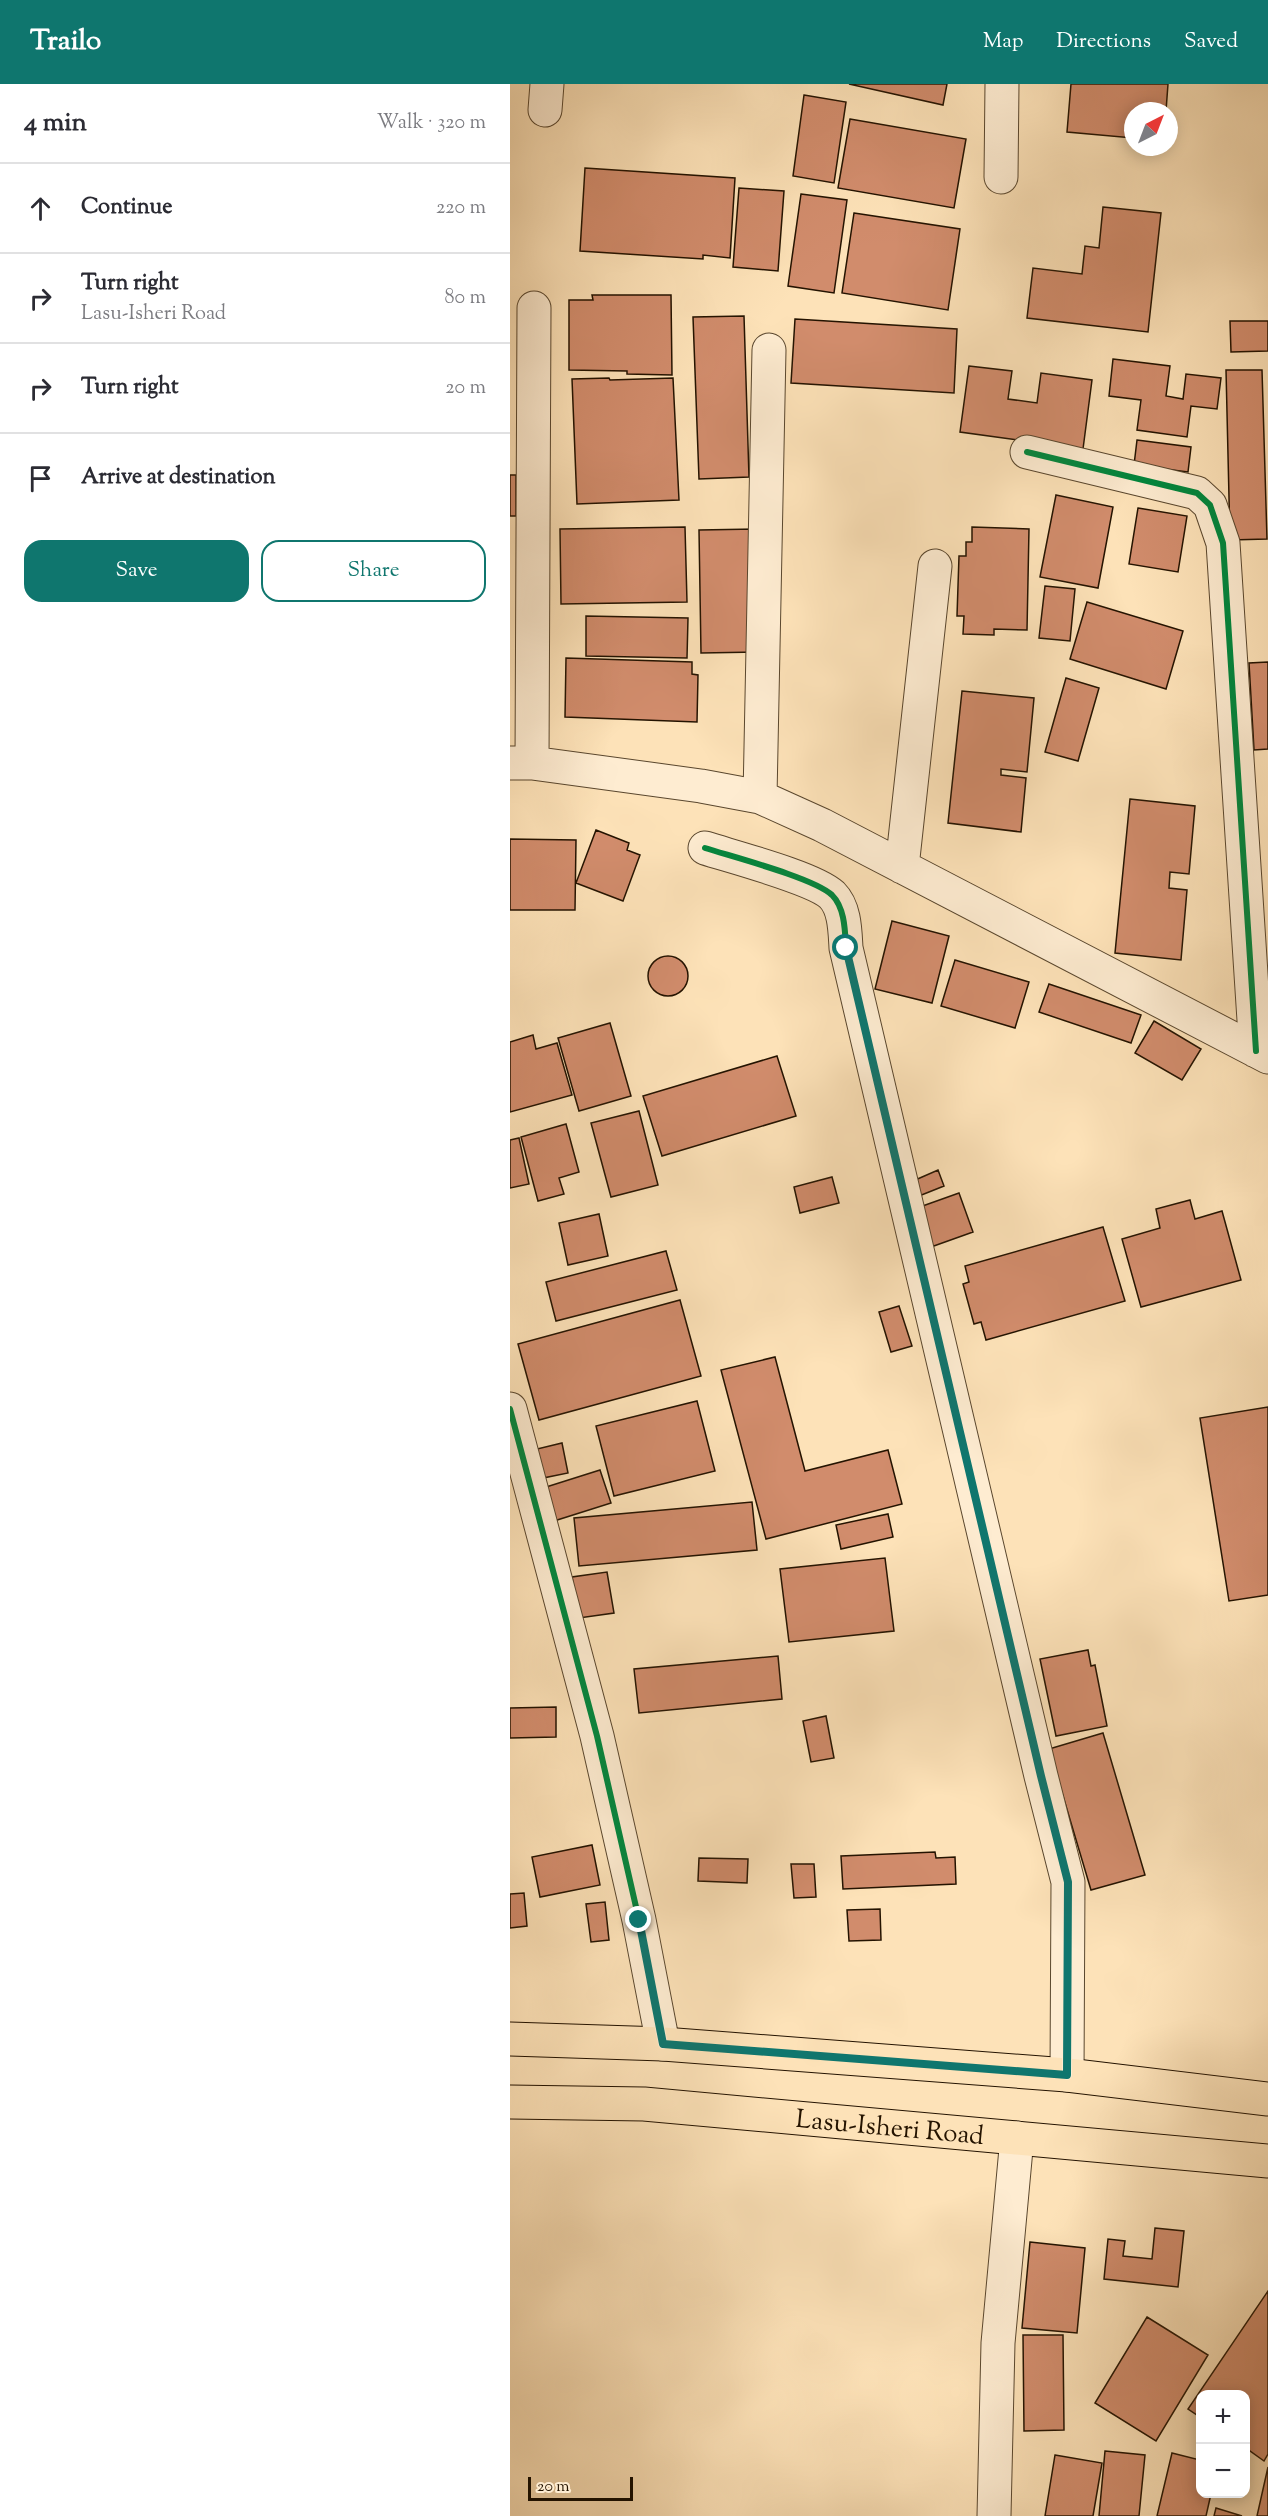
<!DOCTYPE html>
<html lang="en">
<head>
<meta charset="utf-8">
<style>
	:root { --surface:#fff; --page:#f7f7f7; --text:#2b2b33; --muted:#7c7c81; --line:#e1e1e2; --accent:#0f766e }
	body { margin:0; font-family:"Sorts Mill Goudy",serif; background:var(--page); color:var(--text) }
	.controls { position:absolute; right:18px; bottom:18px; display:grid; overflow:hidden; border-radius:12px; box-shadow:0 3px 15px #0003 }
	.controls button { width:54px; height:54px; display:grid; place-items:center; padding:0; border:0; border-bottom:2px solid var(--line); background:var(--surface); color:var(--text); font:30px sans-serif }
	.compass { position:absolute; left:614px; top:18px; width:54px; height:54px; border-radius:50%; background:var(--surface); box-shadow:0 3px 15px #0003; rotate:42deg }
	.scale { position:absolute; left:18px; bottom:15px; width:105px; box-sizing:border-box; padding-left:6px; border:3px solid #241300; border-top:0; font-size:16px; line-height:21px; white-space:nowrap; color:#241300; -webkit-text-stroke:4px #feecd1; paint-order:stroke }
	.stop { position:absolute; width:18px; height:18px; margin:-14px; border:4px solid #0f766e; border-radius:50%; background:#fff }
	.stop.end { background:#0f766e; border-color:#fff; box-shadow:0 2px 6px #0008 }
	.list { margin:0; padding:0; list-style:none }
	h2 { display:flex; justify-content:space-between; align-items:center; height:78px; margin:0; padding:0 24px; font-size:26px }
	h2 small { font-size:20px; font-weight:400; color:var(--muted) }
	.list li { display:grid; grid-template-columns:39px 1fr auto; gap:18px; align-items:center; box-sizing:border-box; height:90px; padding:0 24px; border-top:2px solid var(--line) }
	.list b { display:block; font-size:22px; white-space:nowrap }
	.list p { margin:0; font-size:20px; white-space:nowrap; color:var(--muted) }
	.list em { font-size:20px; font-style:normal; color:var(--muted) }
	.actions { display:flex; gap:12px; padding:18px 24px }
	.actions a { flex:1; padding:14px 0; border:2px solid var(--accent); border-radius:18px; text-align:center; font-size:21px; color:var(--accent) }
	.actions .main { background:var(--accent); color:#fff }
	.icon { flex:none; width:33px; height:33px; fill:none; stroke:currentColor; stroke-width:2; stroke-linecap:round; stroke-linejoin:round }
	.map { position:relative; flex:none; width:758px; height:2432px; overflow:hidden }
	header { display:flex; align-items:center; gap:36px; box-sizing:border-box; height:84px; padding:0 30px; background:var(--accent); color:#fff }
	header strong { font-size:28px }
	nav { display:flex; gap:33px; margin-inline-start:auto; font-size:21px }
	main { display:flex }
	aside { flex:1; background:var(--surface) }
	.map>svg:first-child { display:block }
	.building { fill:#d18c6c; stroke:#241300; stroke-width:1.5 }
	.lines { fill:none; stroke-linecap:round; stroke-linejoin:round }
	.street-casing { stroke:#5a472e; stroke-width:35 }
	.primary-casing { stroke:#241300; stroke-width:35 }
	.street { stroke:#feecd1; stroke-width:33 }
	.primary { stroke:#fde2b8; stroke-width:33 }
	.cycleway-casing { stroke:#feecd1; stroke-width:10 }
	.cycleway { stroke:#00873e; stroke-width:6 }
	.route { stroke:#0f766e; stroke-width:8 }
	.labels { text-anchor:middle; stroke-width:5; stroke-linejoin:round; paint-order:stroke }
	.street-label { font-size:26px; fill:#241300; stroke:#feecd1 }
</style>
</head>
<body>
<header>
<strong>Trailo</strong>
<nav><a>Map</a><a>Directions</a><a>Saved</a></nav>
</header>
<main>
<aside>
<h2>4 min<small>Walk · 320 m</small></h2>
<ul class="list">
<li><svg class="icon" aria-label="ahead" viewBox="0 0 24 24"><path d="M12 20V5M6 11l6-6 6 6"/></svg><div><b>Continue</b></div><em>220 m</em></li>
<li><svg class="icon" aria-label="right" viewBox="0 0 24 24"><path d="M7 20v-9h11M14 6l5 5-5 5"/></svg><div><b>Turn right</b><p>Lasu-Isheri Road</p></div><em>80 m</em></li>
<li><svg class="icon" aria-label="right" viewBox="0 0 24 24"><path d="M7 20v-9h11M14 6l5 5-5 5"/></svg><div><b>Turn right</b></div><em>20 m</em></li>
<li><svg class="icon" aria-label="arrive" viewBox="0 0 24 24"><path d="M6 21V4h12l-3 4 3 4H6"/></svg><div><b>Arrive at destination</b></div></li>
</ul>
<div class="actions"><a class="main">Save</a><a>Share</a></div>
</aside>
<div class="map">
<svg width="758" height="2432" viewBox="0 0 758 2432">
	<rect width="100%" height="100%" fill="#fde2b8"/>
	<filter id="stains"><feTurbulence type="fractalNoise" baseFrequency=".00333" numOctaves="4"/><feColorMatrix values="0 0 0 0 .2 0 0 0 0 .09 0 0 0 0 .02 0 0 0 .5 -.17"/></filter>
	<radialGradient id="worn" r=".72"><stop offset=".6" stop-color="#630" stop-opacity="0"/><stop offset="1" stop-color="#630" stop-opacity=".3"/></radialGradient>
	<path class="building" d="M339 0H437L433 21Z
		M561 0H658L656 27H623V54L557 48Z
		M294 11 336 18 324 99 283 92Z
		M340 35 456 55 444 124 328 104Z
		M75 84 225 94 220 174 193 171V175L70 167Z
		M229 104 274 107 268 187 223 183Z
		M291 110 337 116 324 209 278 202Z
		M593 123 651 129 638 248 517 234 523 184 572 190 575 162 589 164Z
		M344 129 450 145 438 226 332 209Z
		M82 211H161L162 291 117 290V287L59 286V216H83Z
		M234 232 239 393 189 395 183 233Z
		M285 235 447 245 444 309 281 299Z
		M720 237H758V267L721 268Z
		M603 275 660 282 656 312 673 315 676 290 711 294 707 325 681 322 677 353 627 346 631 316 599 312Z
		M459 282 502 287 498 315 527 319 531 289 582 296 573 365 450 348Z
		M716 286H752L757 455 720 456Z
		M99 294 100 296 163 294 169 416 67 420 62 295Z
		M627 356 681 363 678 388 624 381Z
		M0 391H6V432H0Z
		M546 411 603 423 588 504 530 493Z
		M628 424 677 432 668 488 619 480Z
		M175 443 177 518 51 520 50 445Z
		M462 443 519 445 517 546 484 545V551L453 550 454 532H447L449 472H456V458H462Z
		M246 445 248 568 191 569 189 446Z
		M535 502 565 505 560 557 529 554Z
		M577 518 673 547 656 605 560 575Z
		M76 532 178 534 177 574 76 572Z
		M56 574 182 578V590L188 591 187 638 55 633Z
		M758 578V665L744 666 739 579Z
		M556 594 589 604 568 677 535 668Z
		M452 607 524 614 517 688 491 685V691L516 694 511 748 438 739Z
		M620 715 685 722 679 790 660 788 659 804 677 806 671 876 605 869Z
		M86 746 119 759 117 766 130 771 113 817 66 799Z
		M0 755 66 756 65 826H0Z
		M382 837 439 852 422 919 365 905Z
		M138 892a20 20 0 1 1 40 0a20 20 0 1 1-40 0Z
		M445 876 519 898 505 944 431 922Z
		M539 900 631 931 621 959 529 928Z
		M644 937 691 965 672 996 625 969Z
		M100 939 121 1012 69 1027 48 954Z
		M23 951 26 965 47 959 62 1011 0 1028V958Z
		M267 972 286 1032 152 1072 133 1012Z
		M129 1027 148 1101 101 1113 81 1039Z
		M56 1040 69 1088 49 1094 54 1110 28 1117 11 1053Z
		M9 1054 19 1100 0 1104V1056Z
		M428 1086 434 1102 409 1112 403 1097Z
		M322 1093 329 1119 290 1129 284 1103Z
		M449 1109 463 1148 421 1163 407 1124Z
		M680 1116 685 1135 712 1127 731 1196 631 1223 612 1155 650 1144 646 1125Z
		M89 1130 98 1172 58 1181 49 1139Z
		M593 1143 615 1217 476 1256 471 1238 464 1240 453 1200 459 1198 455 1182Z
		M156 1167 167 1206 46 1237 36 1198Z
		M170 1216 191 1292 29 1336 8 1260Z
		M389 1222 402 1262 381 1268 369 1228Z
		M265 1273 295 1387 378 1366 392 1420 256 1455 211 1286Z
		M187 1317 205 1387 104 1412 86 1342Z
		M758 1323V1511L719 1517 690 1334Z
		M52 1359 58 1389 33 1394 27 1365Z
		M90 1386 101 1419 44 1437 33 1404Z
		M242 1418 247 1466 69 1482 64 1434Z
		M378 1430 383 1453 331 1465 326 1441Z
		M375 1474 384 1547 279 1558 270 1485Z
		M97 1488 104 1529 69 1534 62 1493Z
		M578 1566 581 1582 585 1581 597 1642 546 1652 530 1575Z
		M268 1572 272 1615 129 1629 124 1585Z
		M46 1623V1653L0 1654V1624Z
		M316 1632 324 1674 301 1678 293 1637Z
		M593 1649 635 1791 581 1806 539 1665Z
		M82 1761 90 1801 30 1813 22 1773Z
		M425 1768 426 1774 445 1773 446 1800 333 1805 331 1772Z
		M189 1774 238 1775 237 1799 188 1797Z
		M281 1780H304L306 1813 284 1814Z
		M14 1809 17 1842 0 1844V1810Z
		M95 1818 99 1856 81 1858 76 1820Z
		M370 1825 371 1856 339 1857 337 1826Z
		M645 2144 674 2147 668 2203 594 2195 598 2155 615 2157 613 2172 642 2175Z
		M520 2158 575 2164 567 2249 512 2244Z
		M758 2207V2370L754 2377 736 2364V2310H690V2333L678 2325Z
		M637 2233 698 2271 646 2357 585 2319Z
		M513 2251H553L554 2346 514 2347Z
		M595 2367 635 2371 629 2432H589Z
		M662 2369 690 2376V2410H701L696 2432H647Z
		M545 2371 592 2379 583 2432H535Z
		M758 2383V2432H747Z
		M706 2424 732 2432H704Z"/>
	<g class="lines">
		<defs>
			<path id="street" d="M35 26 37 0
				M491 93 492 0
				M517 368 687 409 700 421 713 459 746 967
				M0 679H22L191 702 250 713 312 741 758 973
				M22 679 24 224
				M250 713 259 266
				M195 764C223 773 304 794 322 811 335 824 335 847 336 864L531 1692 558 1798 557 1991
				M392 783 425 482
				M0 1325 87 1652 129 1836 153 1960
				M484 2432 488 2259 507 2054"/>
			<g id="primary">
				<path d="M0 1955 153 1960 557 1991 758 2015"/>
				<path id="s1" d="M0 2018 134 2020 758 2077"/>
			</g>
		</defs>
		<use href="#street" class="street-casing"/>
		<use href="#primary" class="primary-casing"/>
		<use href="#street" class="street"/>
		<use href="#primary" class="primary"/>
		<defs>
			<path id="cycleway" d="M517 368 687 409 700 421 713 459 746 967
				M195 764C223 773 304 794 322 811 335 824 335 847 336 864L531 1692 558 1798 557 1991
				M0 1325 87 1652 129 1836 153 1960"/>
		</defs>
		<use href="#cycleway" class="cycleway-casing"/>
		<use href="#cycleway" class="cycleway"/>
	</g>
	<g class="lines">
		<path class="route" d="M129 1836 153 1960 557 1991 558 1798 531 1692 336 864"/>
	</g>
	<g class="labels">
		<g class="street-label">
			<text dy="9" stroke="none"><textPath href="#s1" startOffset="381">Lasu-Isheri Road</textPath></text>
		</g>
	</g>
	<rect width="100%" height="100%" filter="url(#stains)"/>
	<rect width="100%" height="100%" fill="url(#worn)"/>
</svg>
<div class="controls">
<button>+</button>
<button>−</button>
</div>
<svg class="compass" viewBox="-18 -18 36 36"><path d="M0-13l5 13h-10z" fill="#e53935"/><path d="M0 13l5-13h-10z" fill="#7c7c81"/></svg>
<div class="scale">20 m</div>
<div class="stop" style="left:336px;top:864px"></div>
<div class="stop end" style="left:129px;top:1836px"></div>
</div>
</main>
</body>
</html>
